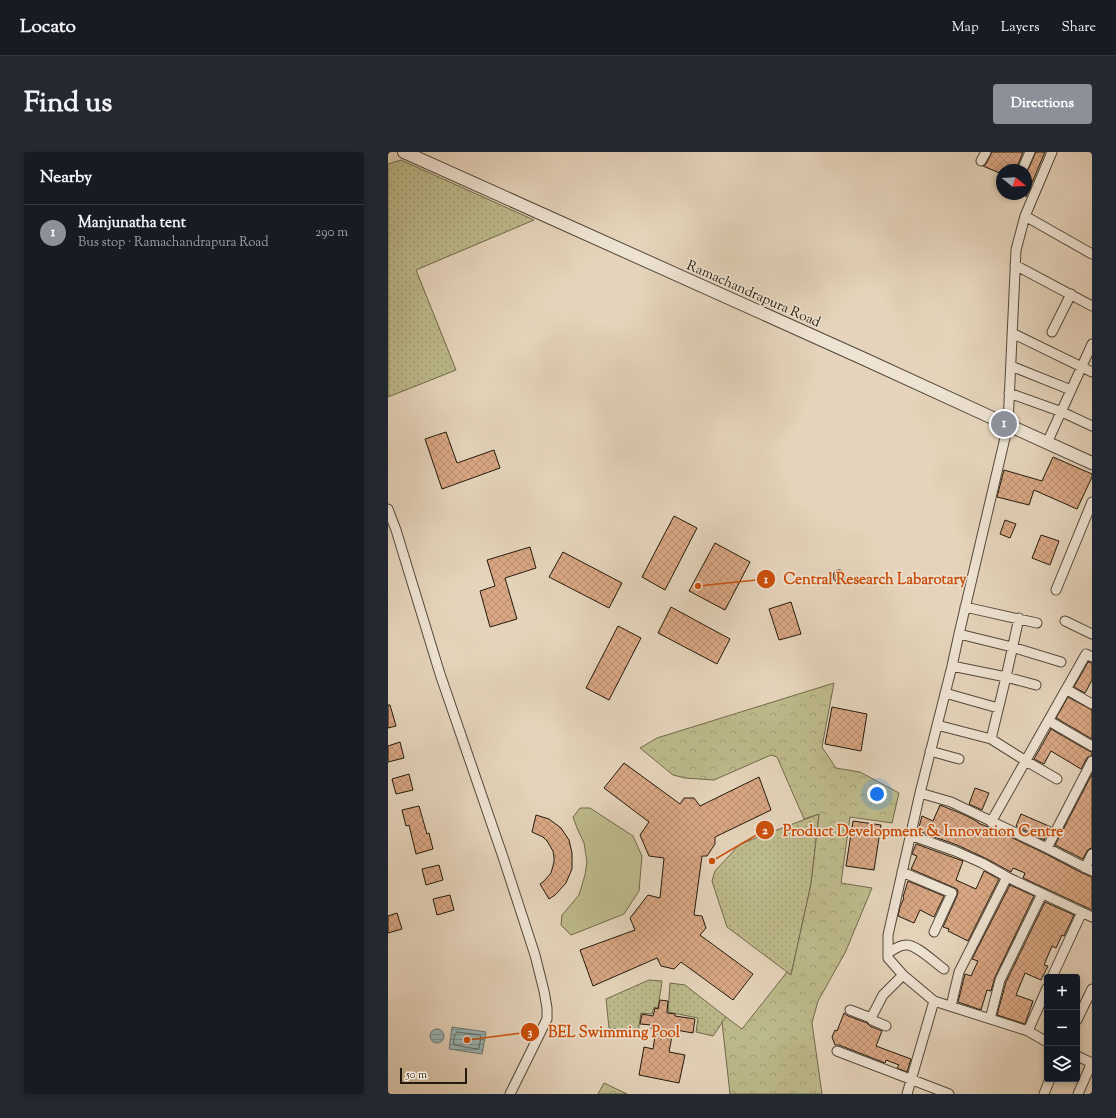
<!DOCTYPE html>
<html lang="en">
<head>
<meta charset="utf-8">
<style>
	:root { --surface:#171b24; --page:#242831; --text:#f1f3f6; --muted:#9ea1a6; --line:#363941; --accent:#8c9099 }
	body { margin:0; font-family:"Sorts Mill Goudy",serif; background:var(--page); color:var(--text) }
	.controls { position:absolute; right:12px; bottom:12px; display:grid; overflow:hidden; border-radius:4px; box-shadow:0 2px 6px #0003 }
	.controls button { width:36px; height:36px; display:grid; place-items:center; padding:0; border:0; border-bottom:1px solid var(--line); background:var(--surface); color:var(--text); font:20px sans-serif }
	.compass { position:absolute; left:608px; top:12px; width:36px; height:36px; border-radius:50%; background:var(--surface); box-shadow:0 2px 6px #0003; rotate:108deg }
	.scale { position:absolute; left:12px; bottom:10px; width:67px; box-sizing:border-box; padding-left:4px; border:2px solid #241a0c; border-top:0; font-size:11px; line-height:14px; white-space:nowrap; color:#241a0c; -webkit-text-stroke:3px #eee3d3; paint-order:stroke }
	.you { position:absolute; left:489px; top:642px; width:14px; height:14px; margin:-10px; border:3px solid #fff; border-radius:50%; background:#1a73e8; box-shadow:0 0 0 6px #1a73e833 }
	.badge { display:grid; place-items:center; width:26px; height:26px; border-radius:50%; background:var(--accent); color:#fff; font-size:13px; font-weight:700 }
	.pin { position:absolute; translate:-50% -50%; border:2px solid #fff; box-shadow:0 1px 4px #0006 }
	.list { margin:0; padding:0; list-style:none }
	h2 { display:flex; justify-content:space-between; align-items:center; height:52px; margin:0; padding:0 16px; font-size:17px }
	h2 small { font-size:13px; font-weight:400; color:var(--muted) }
	.list li { display:grid; grid-template-columns:26px 1fr auto; gap:12px; align-items:center; box-sizing:border-box; height:56px; padding:0 16px; border-top:1px solid var(--line) }
	.list b { display:block; font-size:15px; white-space:nowrap }
	.list p { margin:0; font-size:13px; white-space:nowrap; color:var(--muted) }
	.list em { font-size:13px; font-style:normal; color:var(--muted) }
	.icon { flex:none; width:22px; height:22px; fill:none; stroke:currentColor; stroke-width:2; stroke-linecap:round; stroke-linejoin:round }
	.map { position:relative; flex:none; width:704px; height:942px; overflow:hidden; border-radius:4px }
	header { display:flex; align-items:center; gap:24px; box-sizing:border-box; height:56px; padding:0 20px; background:var(--surface); border-bottom:1px solid var(--line) }
	header strong { font-size:19px }
	nav { display:flex; gap:22px; margin-inline-start:auto; font-size:14px }
	.intro { display:flex; align-items:center; justify-content:space-between; box-sizing:border-box; height:96px; padding:0 24px }
	h1 { margin:0; font-size:28px }
	.button { padding:10px 18px; border-radius:4px; background:var(--accent); color:#fff; font-size:14px; font-weight:700 }
	main { display:flex; gap:24px; padding:0 24px }
	aside { flex:1; background:var(--surface); border-radius:4px; box-shadow:0 2px 6px #0003 }
	.map>svg:first-child { display:block }
	.grass { fill:url(#grass-dots); stroke:#706a4c }
	.forest { fill:url(#forest-crowns); stroke:#706a4c }
	.garden { fill:#bdba8b; stroke:#706a4c }
	.water { fill:url(#water-rules); stroke:#6a7873 }
	.lines { fill:none; stroke-linecap:round; stroke-linejoin:round }
	.shore { stroke:#5e6862; stroke-width:1 }
	.building { fill:url(#building-cross-hatch); stroke:#241a0c }
	.minor-casing { stroke:#544838; stroke-width:11 }
	.tertiary-casing { stroke:#544838; stroke-width:14 }
	.minor { stroke:#eee3d3; stroke-width:9 }
	.tertiary { stroke:#eee3d3; stroke-width:12 }
	.labels { text-anchor:middle; stroke-width:3; stroke-linejoin:round; paint-order:stroke }
	.street-label { font-size:14px; fill:#241a0c; stroke:#eee3d3 }
	.leader { fill:none; stroke:#cb500c; stroke-width:1.5 }
	.callout-dot { fill:#cb500c; stroke:#eee3d3; stroke-width:1.5 }
	.mark-label { font-size:12px; text-anchor:middle; font-weight:bold; fill:#fff }
	.callout-label { font-size:15px; text-anchor:middle; font-weight:bold; fill:#cb500c; stroke:#eee3d3; stroke-width:3; stroke-linejoin:round; paint-order:stroke }
</style>
</head>
<body>
<header>
<strong>Locato</strong>
<nav><a>Map</a><a>Layers</a><a>Share</a></nav>
</header>
<div class="intro"><h1>Find us</h1><a class="button">Directions</a></div>
<main>
<aside>
<h2>Nearby<small></small></h2>
<ul class="list">
<li><span class="badge">1</span><div><b>Manjunatha tent</b><p>Bus stop · Ramachandrapura Road</p></div><em>290 m</em></li>
</ul>
</aside>
<div class="map">
<svg width="704" height="942" viewBox="0 0 704 942">
	<defs>
		<pattern id="grass-dots" width="8" height="8" patternUnits="userSpaceOnUse"><rect width="8" height="8" fill="#bdba8b"/><path d="M2 2h.1M6 6h.1" fill="none" stroke="#a29f77" stroke-width="1.8" stroke-linecap="round"/></pattern>
		<pattern id="forest-crowns" width="20" height="18" patternUnits="userSpaceOnUse"><rect width="20" height="18" fill="#bdba8b"/><path d="M2 6a3 3 0 1 1 6 0M12 15a3 3 0 1 1 6 0" fill="none" stroke="#a29f77"/></pattern>
		<pattern id="water-rules" width="6" height="5" patternUnits="userSpaceOnUse"><rect width="6" height="5" fill="#98b7b7"/><path d="M0 2.5h6" fill="none" stroke="#7c9493"/></pattern>
		<pattern id="building-cross-hatch" width="8" height="8" patternUnits="userSpaceOnUse"><rect width="8" height="8" fill="#d9a784"/><path d="M0 0l8 8M0 8l8-8" fill="none" stroke="#ba8f71"/></pattern>
	</defs>
	<rect width="100%" height="100%" fill="#e5d4bb"/>
	<filter id="stains"><feTurbulence type="fractalNoise" baseFrequency=".005" numOctaves="4"/><feColorMatrix values="0 0 0 0 .2 0 0 0 0 .09 0 0 0 0 .02 0 0 0 .5 -.17"/></filter>
	<radialGradient id="worn" r=".72"><stop offset=".6" stop-color="#630" stop-opacity="0"/><stop offset="1" stop-color="#630" stop-opacity=".3"/></radialGradient>
	<path class="grass" d="M13 8 146 68 28 118 68 218 0 245V12Z
		M431 662 423 732 403 823 339 775 324 729 327 719 352 692Z
		M261 828 274 829 270 856 266 855 264 862 253 861 250 881 221 876 218 847Z
		M282 831 297 833 338 865 325 884 308 880 310 866 280 860Z"/>
	<path class="forest" d="M446 531 434 595 448 616 472 620 511 641 504 671 462 665 453 731 484 736 457 801 430 849 424 871 434 942H342L334 870 338 865 354 877 399 820 403 823 423 732 431 662 416 667 389 605 383 603 326 628 297 626 285 623 252 596 269 586Z
		M216 931 239 942H210Z"/>
	<path class="garden" d="M192 656H202L245 684 254 704 251 739 236 762 183 783 173 773 174 763 191 743 197 723 199 710 196 691 189 676 185 665Z"/>
	<path class="water" d="M64 875 98 880 94 902 61 897Z
		M42 884a7 7 0 1 1 14 0a7 7 0 1 1-14 0Z"/>
	<g class="lines">
		<path class="shore" d="M69 880 92 883 93 885 91 896 89 897 66 893C65 890 66 882 69 880Z"/>
	</g>
	<path class="building" d="M604 0H635L628 18H614V22L595 14 598 12Z
		M648 0H657L638 45V22Z
		M58 280 69 311 106 298 112 316 54 337 37 287Z
		M665 305 704 322V325L689 357 646 338 641 353 609 345 616 318 654 329Z
		M286 364 309 376 277 438 254 425Z
		M617 368 628 372 622 386 612 382Z
		M653 383 671 389 662 413 644 406Z
		M327 391 362 410 337 458 301 439Z
		M142 395 148 416 117 426 129 467 102 475 92 439 107 434 99 408Z
		M175 400 234 431 221 456 161 425Z
		M445 424a6 6 0 1 1 12 0a6 6 0 1 1-12 0Z
		M403 450 413 482 391 488 381 457Z
		M283 455 342 487 329 512 270 481Z
		M230 474 253 486 221 548 198 536Z
		M700 510 704 511V528L697 541 686 535Z
		M680 545 704 558V587L668 566Z
		M0 553H2L8 574 0 576Z
		M444 555 479 562 473 599 437 592Z
		M663 577 701 599 704 600V603L699 606 693 617 663 599 656 612 646 607Z
		M12 590 16 606 0 610V594Z
		M236 611 292 652 296 646H306L312 654 371 625 383 658 327 685V692L319 704H314L306 763 314 764 318 776 312 783 365 822 345 848 293 810 286 817 273 814 269 806 205 834 192 798 247 778 242 766 260 743 272 746 276 706 261 704 252 683 261 670 216 636Z
		M21 622 25 638 8 642 4 627Z
		M704 622V696L701 697 699 699 695 707 667 693Z
		M587 636 601 641 594 658 581 652Z
		M552 653 577 663 590 670V671L608 678 656 701 694 721 704 725V758L635 726 637 721 625 716 623 720 597 706 569 693 530 679 534 664 545 669Z
		M31 654 39 682 41 681 45 697 28 702 21 673 18 674 14 658Z
		M633 662 663 675 656 688 628 674Z
		M148 663 161 667 173 676 181 688 184 701V717L178 731 167 743 161 747 152 732 156 729 163 721 166 710V705L165 699 159 689 155 685 144 680Z
		M465 669 493 673 486 718 458 714Z
		M528 692 575 709 568 728 588 737 596 719 611 727 580 789 560 779 561 777 555 775 569 744 570 740 569 737 523 717 529 704 524 702Z
		M51 713 55 728 38 733 34 717Z
		M520 729 556 744 546 765 532 758 526 771 510 764 512 755 516 746 515 745Z
		M622 733 646 744 607 825 603 839 599 838 593 858 570 850 577 822 583 824 590 809 584 807Z
		M62 743 66 758 49 763 45 747Z
		M657 750 686 763 676 784 674 783 668 796 664 794 656 813 660 814 653 828 637 821 628 843 645 849 637 872 609 863 618 830Z
		M9 761 14 777 0 781V764Z
		M272 848 280 849 279 861 287 862V864L307 867 305 881 288 878V880L285 879 281 900 297 903 291 931 251 923 256 895 265 897 268 878 263 877 264 873 252 872 254 862 265 864 267 856 270 857Z
		M456 861 460 864 479 871 482 874 494 879 488 894 523 907 519 920 509 916 511 913 498 908 497 911 451 893H447L444 885 447 878 449 879Z"/>
	<g class="lines">
		<defs>
			<path id="minor" d="M593 9 598 0
				M634 18 642 0
				M637 64 704 102
				M627 113 704 154
				M664 180 683 142
				M624 181 704 220
				M623 214 683 238
				M621 241 674 260 704 274
				M659 291 704 192
				M0 357 8 378 52 522 115 705 147 803 156 839 159 856V867L122 942
				M668 438 704 350
				M577 455 649 471
				M677 469 704 482
				M571 482 624 495 673 510
				M564 514 618 525 648 533
				M678 537 704 552
				M557 541 610 556
				M661 569 704 594
				M549 573 603 587 638 609 669 627
				M603 587 618 525 631 466
				M542 599 571 607
				M532 641 563 650 659 696 704 719
				M603 670 698 502 704 505
				M522 683 567 699 594 711 619 725 704 765
				M659 696 704 609
				M697 716 704 702
				M514 720 564 741 546 780
				M500 801C505 798 511 793 518 793 528 792 547 811 556 817
				M664 825 694 760
				M546 849 640 879 659 890
				M563 854 571 820 619 725
				M462 858 483 866
				M602 867 612 828 654 742
				M689 868 704 837
				M498 874 484 868 483 866 495 843 515 823
				M640 879 659 836
				M449 899 561 942
				M689 904 704 911
				M519 942 546 849 515 823 500 806V783L532 641 564 514 571 482 620 273 628 98 637 64 664 0
				M656 942 662 927
				M690 942 704 910"/>
			<path id="tertiary" d="M16 0 474 206 620 273 704 311"/>
		</defs>
		<use href="#minor" class="minor-casing"/>
		<use href="#tertiary" class="tertiary-casing"/>
		<use href="#minor" class="minor"/>
		<use href="#tertiary" class="tertiary"/>
	</g>
	<g class="labels">
		<g class="street-label">
			<text transform="translate(366 141) rotate(24)" y="5">Ramachandrapura Road</text>
		</g>
	</g>
	<path class="leader" d="M310 434L378 427M324 709L377 678M79 888L142 880"/>
	<g class="callout-dot">
		<circle cx="310" cy="434" r="4"/>
		<circle cx="324" cy="709" r="4"/>
		<circle cx="79" cy="888" r="4"/>
		<circle cx="378" cy="427" r="10"/>
		<circle cx="377" cy="678" r="10"/>
		<circle cx="142" cy="880" r="10"/>
	</g>
	<g class="mark-label">
		<text x="378" y="431">1</text>
		<text x="377" y="682">2</text>
		<text x="142" y="884">3</text>
	</g>
	<g class="callout-label">
		<text x="487" y="432">Central Research Labarotary</text>
		<text x="535" y="684">Product Development &amp; Innovation Centre</text>
		<text x="226" y="885">BEL Swimming Pool</text>
	</g>
	<rect width="100%" height="100%" filter="url(#stains)"/>
	<rect width="100%" height="100%" fill="url(#worn)"/>
</svg>
<div class="controls">
<button>+</button>
<button>−</button>
<button><svg class="icon" aria-label="layers" viewBox="0 0 24 24"><path d="M12 4l9 5-9 5-9-5zM3 14l9 5 9-5"/></svg></button>
</div>
<svg class="compass" viewBox="-18 -18 36 36"><path d="M0-13l5 13h-10z" fill="#e53935"/><path d="M0 13l5-13h-10z" fill="#9ea1a6"/></svg>
<div class="scale">50 m</div>
<div class="you"></div>
<div class="pin badge" style="left:616px;top:272px">1</div>
</div>
</main>
</body>
</html>
